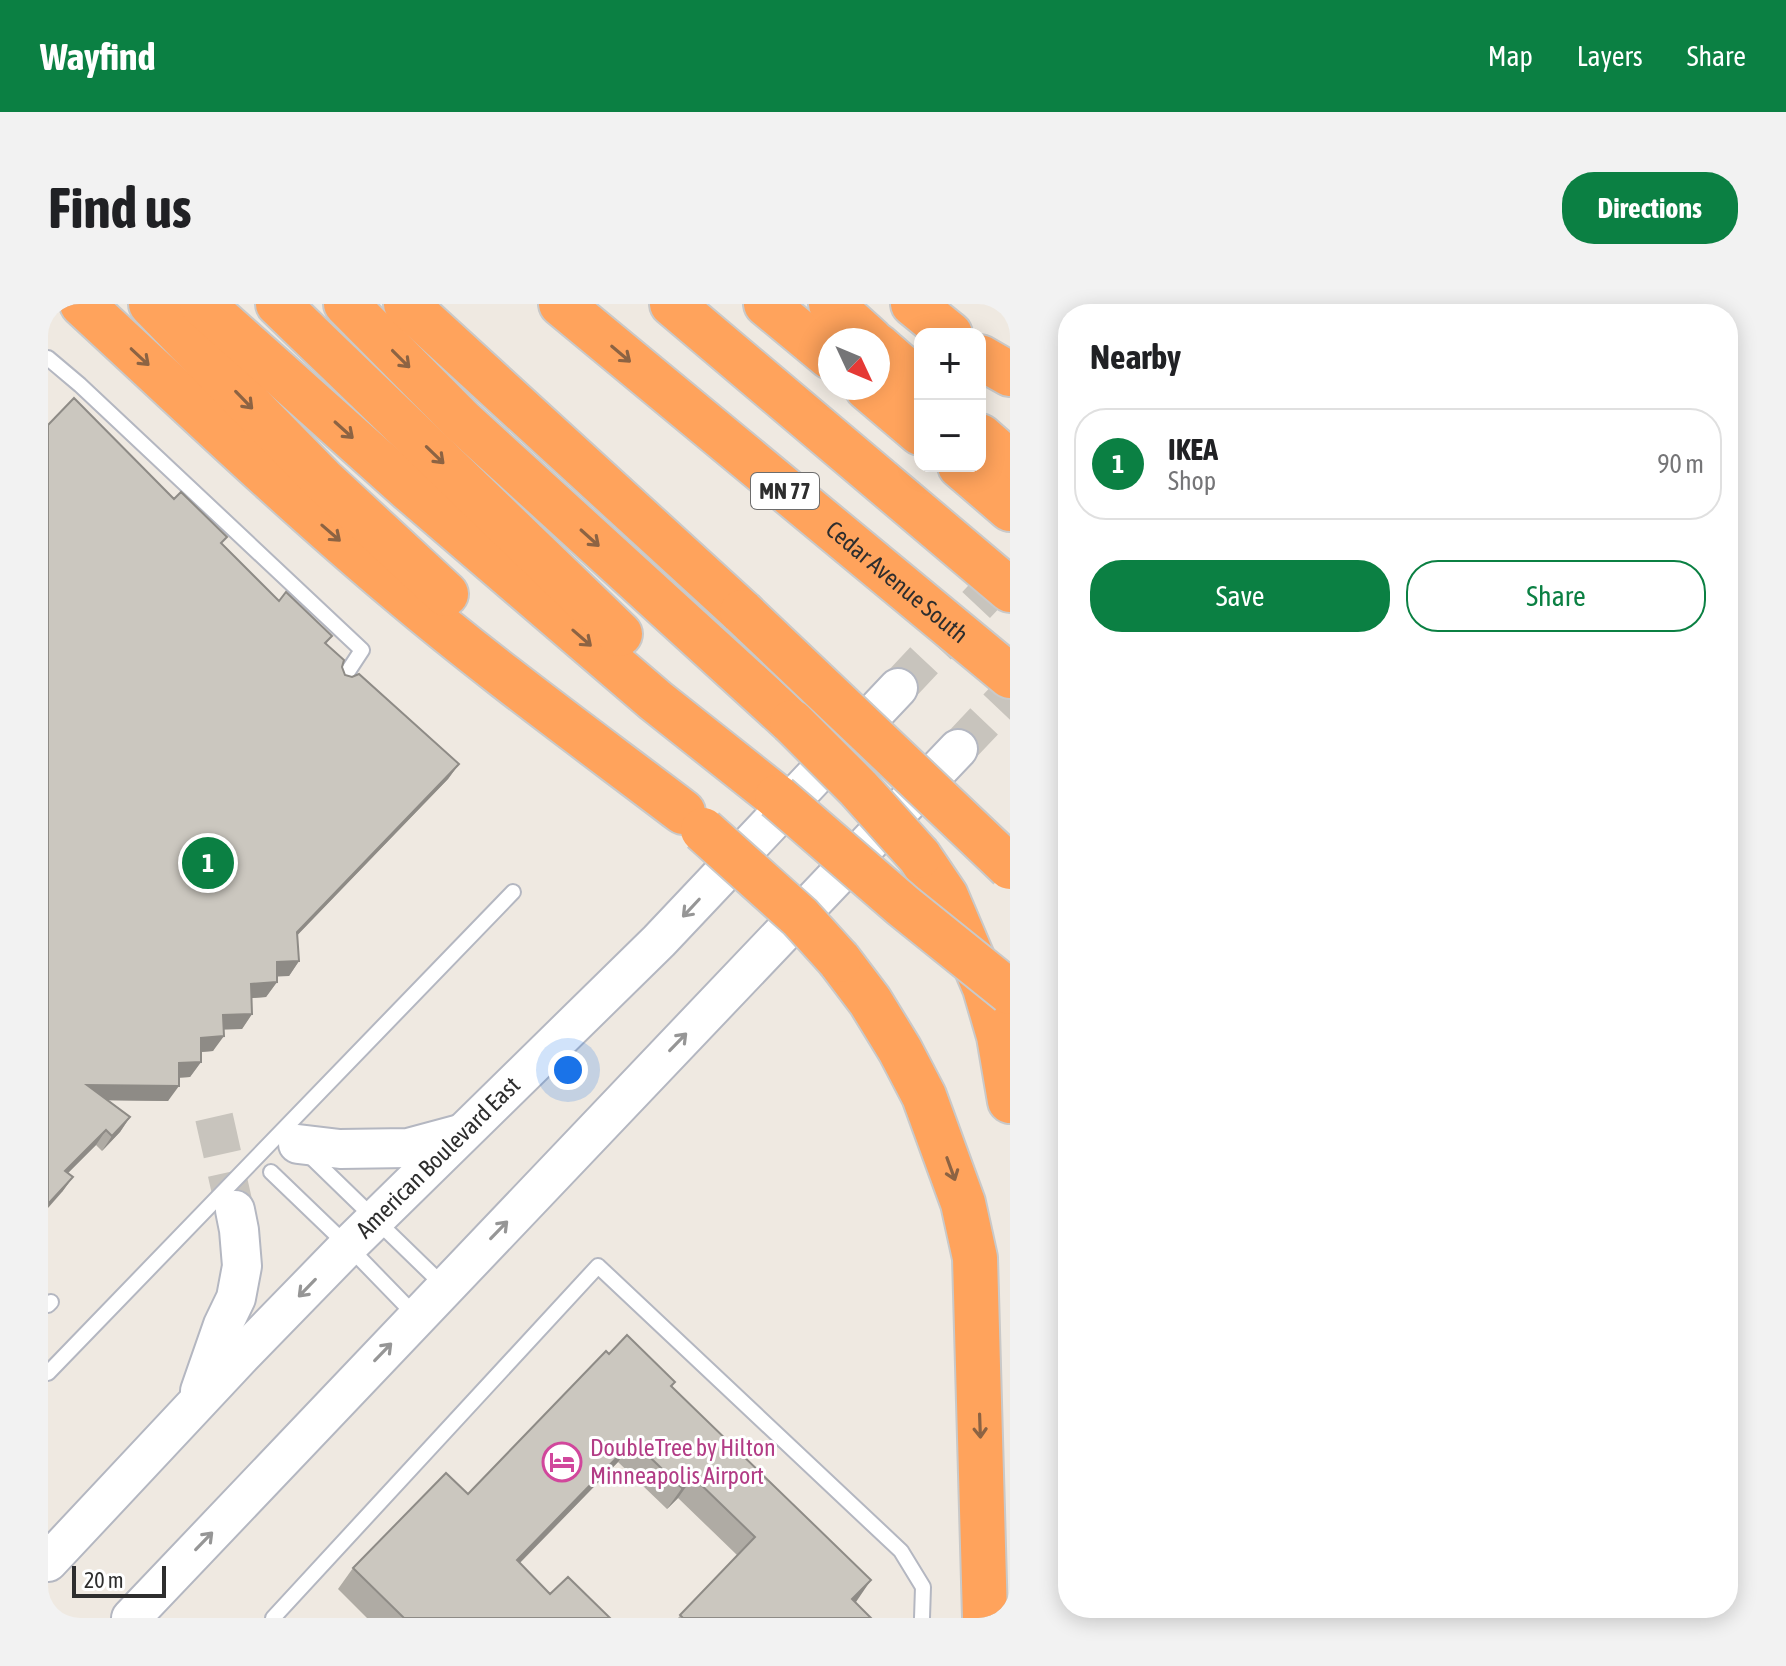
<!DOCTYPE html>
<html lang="en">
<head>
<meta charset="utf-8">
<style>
	:root { --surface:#fff; --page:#f2f2f2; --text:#202124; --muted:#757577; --line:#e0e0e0; --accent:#0b8043 }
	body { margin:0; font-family:"Asap Condensed",sans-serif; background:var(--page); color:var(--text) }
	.controls { position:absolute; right:24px; top:24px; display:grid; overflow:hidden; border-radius:16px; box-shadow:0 4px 20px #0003 }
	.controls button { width:72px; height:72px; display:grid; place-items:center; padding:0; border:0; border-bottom:2px solid var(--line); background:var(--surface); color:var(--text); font:40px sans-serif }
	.compass { position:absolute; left:770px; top:24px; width:72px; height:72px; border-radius:50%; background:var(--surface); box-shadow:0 4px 20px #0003; rotate:134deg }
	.scale { position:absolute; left:24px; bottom:20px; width:94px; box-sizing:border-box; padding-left:8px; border:4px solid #2e2e2e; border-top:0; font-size:22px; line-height:28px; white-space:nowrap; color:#2e2e2e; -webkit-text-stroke:6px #fff; paint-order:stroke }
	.you { position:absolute; left:520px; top:766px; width:28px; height:28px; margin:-20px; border:6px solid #fff; border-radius:50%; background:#1a73e8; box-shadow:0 0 0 12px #1a73e833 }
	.badge { display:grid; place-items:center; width:52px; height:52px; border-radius:50%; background:var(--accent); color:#fff; font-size:26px; font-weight:700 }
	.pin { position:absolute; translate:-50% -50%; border:4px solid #fff; box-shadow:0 2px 8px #0006 }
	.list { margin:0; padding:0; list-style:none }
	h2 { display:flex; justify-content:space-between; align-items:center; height:104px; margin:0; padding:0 32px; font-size:34px }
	h2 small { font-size:26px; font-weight:400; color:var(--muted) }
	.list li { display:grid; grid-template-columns:52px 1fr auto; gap:24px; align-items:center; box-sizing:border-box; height:112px; margin:0 16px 16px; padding:0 16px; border:2px solid var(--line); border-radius:32px }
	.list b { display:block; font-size:30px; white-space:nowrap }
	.list p { margin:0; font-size:26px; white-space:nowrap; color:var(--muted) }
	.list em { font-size:26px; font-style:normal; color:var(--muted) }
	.actions { display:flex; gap:16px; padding:24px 32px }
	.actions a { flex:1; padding:18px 0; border:2px solid var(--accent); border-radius:32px; text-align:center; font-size:28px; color:var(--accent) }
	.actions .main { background:var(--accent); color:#fff }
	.map { position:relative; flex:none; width:962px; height:1314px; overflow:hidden; border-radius:32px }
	header { display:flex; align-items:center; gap:48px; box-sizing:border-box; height:112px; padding:0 40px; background:var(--accent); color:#fff }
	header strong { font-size:38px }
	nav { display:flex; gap:44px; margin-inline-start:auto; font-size:28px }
	.intro { display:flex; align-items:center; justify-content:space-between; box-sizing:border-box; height:192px; padding:0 48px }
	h1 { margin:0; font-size:56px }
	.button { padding:20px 36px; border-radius:32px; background:var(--accent); color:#fff; font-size:28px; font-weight:700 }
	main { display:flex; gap:48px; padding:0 48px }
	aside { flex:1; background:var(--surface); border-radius:32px; box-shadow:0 4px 20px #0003 }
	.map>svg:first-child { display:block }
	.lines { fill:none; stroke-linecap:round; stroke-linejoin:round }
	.secondary-tunnel { stroke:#c8c4bd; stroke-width:38; stroke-dasharray:38 19; stroke-linecap:butt }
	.service-casing { stroke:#b4b7c1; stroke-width:18 }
	.secondary-casing { stroke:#b4b7c1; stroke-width:42 }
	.motorway-casing { stroke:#c9c9c9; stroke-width:48 }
	.service { stroke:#fff; stroke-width:14 }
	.secondary { stroke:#fff; stroke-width:38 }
	.motorway { stroke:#ffa35c; stroke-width:44 }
	.motorway-bridge-casing { stroke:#c9c9c9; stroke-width:48; stroke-linecap:butt }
	.motorway-bridge { stroke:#ffa35c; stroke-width:44 }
	.wall { fill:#afaba4 }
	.shaded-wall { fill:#8e8b86 }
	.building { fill:#cbc7bf; stroke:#8e8b86; stroke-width:2 }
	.oneway { stroke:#8c6343 }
	.oneway2 { stroke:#969696 }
	.labels { text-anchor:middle; stroke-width:6; stroke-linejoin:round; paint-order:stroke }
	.shield { fill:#fff; stroke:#6d6d6d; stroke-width:2 }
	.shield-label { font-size:22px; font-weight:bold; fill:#2e2e2e }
	.street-label { font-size:24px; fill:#2e2e2e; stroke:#fff }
	.hotel-label { font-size:24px; fill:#b23c85; stroke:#fff; text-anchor:start }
</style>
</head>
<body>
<header>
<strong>Wayfind</strong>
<nav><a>Map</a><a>Layers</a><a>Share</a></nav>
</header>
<div class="intro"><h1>Find us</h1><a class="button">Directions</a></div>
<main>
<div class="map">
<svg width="962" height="1314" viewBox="0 0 962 1314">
	<rect width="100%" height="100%" fill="#efe9e1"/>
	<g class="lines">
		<path class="secondary-tunnel" d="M850 384 962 265
			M910 445 962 390
			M166 813 187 906"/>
		<defs>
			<path id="service" d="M0 54 32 81 314 346 293 378
				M260 850 397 983
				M223 868 300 942 368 1012
				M0 1001 3 998
				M0 1069 465 588
				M225 1314 550 962 853 1247 875 1283 874 1314"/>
			<g id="secondary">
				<path d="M250 840 292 845 360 844 412 830"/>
				<path d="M152 1087 175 1021 188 994 194 962 191 926 187 906"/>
				<path id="s1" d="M0 1258 192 1053 300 942 611 637 850 384"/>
				<path d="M83 1314 910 445"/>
			</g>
			<g id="motorway">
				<path d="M34 0C138 96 240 194 348 285 440 363 539 435 635 508"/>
				<path d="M103 0 275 176 398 290"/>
				<path d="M154 0 362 186 608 397 729 493"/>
				<path d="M230 0 572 330"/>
				<path d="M298 0 414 117 744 418"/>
				<path d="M358 0 694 308"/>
				<path id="s2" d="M513 0 962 372"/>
				<path d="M624 0 962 286"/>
				<path d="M718 0 782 53"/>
				<path d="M783 0 823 36"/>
				<path d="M865 0 902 30"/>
				<path d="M830 42 872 79"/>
				<path d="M932 53 962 70"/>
				<path d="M819 84 872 129"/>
				<path d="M932 132 962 158"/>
				<path d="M912 162 962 205"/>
				<path d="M871 552 898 592 937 684 951 732 962 797"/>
				<path d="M791 656 822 697 852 746 876 792 915 899 927 954 937 1314"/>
			</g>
		</defs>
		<use href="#service" class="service-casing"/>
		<use href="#secondary" class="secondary-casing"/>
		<use href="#motorway" class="motorway-casing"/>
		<use href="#service" class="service"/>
		<use href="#secondary" class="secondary"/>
		<use href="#motorway" class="motorway"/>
		<defs>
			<path id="motorway-bridge" d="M694 308 962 563
				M744 418 810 484 871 552
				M729 493 855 602 962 688
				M655 526 752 613 791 656"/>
		</defs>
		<use href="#motorway-bridge" class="motorway-bridge-casing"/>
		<use href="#motorway-bridge" class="motorway-bridge"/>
	</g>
	<path class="wall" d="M126 195 231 297 284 332 278 340 297 371 411 460 400 475 249 631 251 657 241 672H229V678L218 693 204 694V710L194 725H175L165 747 153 748V758L142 773 131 774 120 797 60 796 82 813 72 828 54 847 48 841 20 869 25 873 14 888Z
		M561 1050 627 1078 624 1082 807 1298 823 1314H630L689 1251 630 1194 619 1205 570 1158 472 1259 502 1290 562 1314H319L290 1285 305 1264 420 1190Z"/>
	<path class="shaded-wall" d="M411 460 400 475 238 643 249 628Z
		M251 657 241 672 219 673 229 658Z
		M229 678 218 693 193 695 203 680Z
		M204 710 194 725 165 726 175 711Z
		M176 732 165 747 142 749 153 734Z
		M153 758 142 773 120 774 131 759Z
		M39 781 131 782 120 797 28 796Z
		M82 813 72 828 54 847 64 832Z
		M58 826 48 841 7 882 17 867Z
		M25 873 14 888 0 904V900Z
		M585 1137 570 1158 454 1277 469 1256Z
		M645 1173 630 1194 619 1205 634 1184Z
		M823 1276 808 1298 792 1314 804 1295Z"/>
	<path class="building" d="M26 94 126 195 133 188 179 233 173 239 231 297 238 288 284 332 277 339 296 356 294 363 297 371 304 373 311 370 411 460 249 628 251 657 229 658V678L203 680 204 710 175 711 176 732 153 734V758L131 759V782L39 781 82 813 64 832 58 826 17 867 25 873 0 900V121Z
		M579 1031 627 1078 623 1082 823 1276 804 1295 823 1314H635L632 1311 707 1233 645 1173 634 1184 585 1137 469 1256 502 1290 520 1273 562 1314H356L305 1264 398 1169 420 1190 558 1047 561 1050Z"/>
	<defs><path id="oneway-shaft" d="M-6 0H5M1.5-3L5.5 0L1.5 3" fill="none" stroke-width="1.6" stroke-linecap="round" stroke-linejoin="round" transform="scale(2)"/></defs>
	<g class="oneway">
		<use href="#oneway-shaft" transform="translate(573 50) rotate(40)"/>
		<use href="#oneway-shaft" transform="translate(92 53) rotate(43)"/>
		<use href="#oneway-shaft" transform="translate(353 55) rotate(45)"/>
		<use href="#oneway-shaft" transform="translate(196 96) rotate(46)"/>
		<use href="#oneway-shaft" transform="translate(296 126) rotate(42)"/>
		<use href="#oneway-shaft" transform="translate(387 151) rotate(44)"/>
		<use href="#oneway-shaft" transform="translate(283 229) rotate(41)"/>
		<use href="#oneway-shaft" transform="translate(542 234) rotate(42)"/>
		<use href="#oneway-shaft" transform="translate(534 334) rotate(41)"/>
		<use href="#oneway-shaft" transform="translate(903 865) rotate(70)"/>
		<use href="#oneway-shaft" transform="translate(932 1122) rotate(88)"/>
	</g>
	<g class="oneway2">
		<use href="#oneway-shaft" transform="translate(643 604) rotate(133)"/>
		<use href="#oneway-shaft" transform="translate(630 738) rotate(-46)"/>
		<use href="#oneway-shaft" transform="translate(451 926) rotate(-46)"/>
		<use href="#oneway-shaft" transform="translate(259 984) rotate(134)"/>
		<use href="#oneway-shaft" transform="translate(335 1048) rotate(-46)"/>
		<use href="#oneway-shaft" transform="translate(156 1237) rotate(-46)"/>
	</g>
	<defs>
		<symbol id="hotel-ring" viewBox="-11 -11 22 22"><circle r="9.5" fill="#fff" stroke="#d1479c" stroke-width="1.5"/><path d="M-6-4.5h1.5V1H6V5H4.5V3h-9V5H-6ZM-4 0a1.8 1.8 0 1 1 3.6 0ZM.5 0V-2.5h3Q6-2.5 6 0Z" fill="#d1479c"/></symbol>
	</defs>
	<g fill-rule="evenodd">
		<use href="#hotel-ring" x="492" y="1136" width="44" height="44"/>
	</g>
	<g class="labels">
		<rect class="shield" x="703" y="169" width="68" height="36" rx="6"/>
		<g class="shield-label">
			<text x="737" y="195">MN 77</text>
		</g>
		<g class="street-label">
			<text dy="8" stroke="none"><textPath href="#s2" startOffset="436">Cedar Avenue South</textPath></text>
			<text dy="8" stroke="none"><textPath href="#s1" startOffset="562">American Boulevard East</textPath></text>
		</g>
		<g class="hotel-label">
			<text x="542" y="1152">DoubleTree by Hilton<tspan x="542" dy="28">Minneapolis Airport</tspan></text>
		</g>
	</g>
</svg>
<div class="controls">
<button>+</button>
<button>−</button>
</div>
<svg class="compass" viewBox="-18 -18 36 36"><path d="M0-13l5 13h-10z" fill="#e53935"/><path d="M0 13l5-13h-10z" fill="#757577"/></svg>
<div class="scale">20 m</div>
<div class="you"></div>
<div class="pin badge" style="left:160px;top:559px">1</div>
</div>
<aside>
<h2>Nearby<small></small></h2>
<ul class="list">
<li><span class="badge">1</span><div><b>IKEA</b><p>Shop</p></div><em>90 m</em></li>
</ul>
<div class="actions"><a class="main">Save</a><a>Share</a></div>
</aside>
</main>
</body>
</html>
